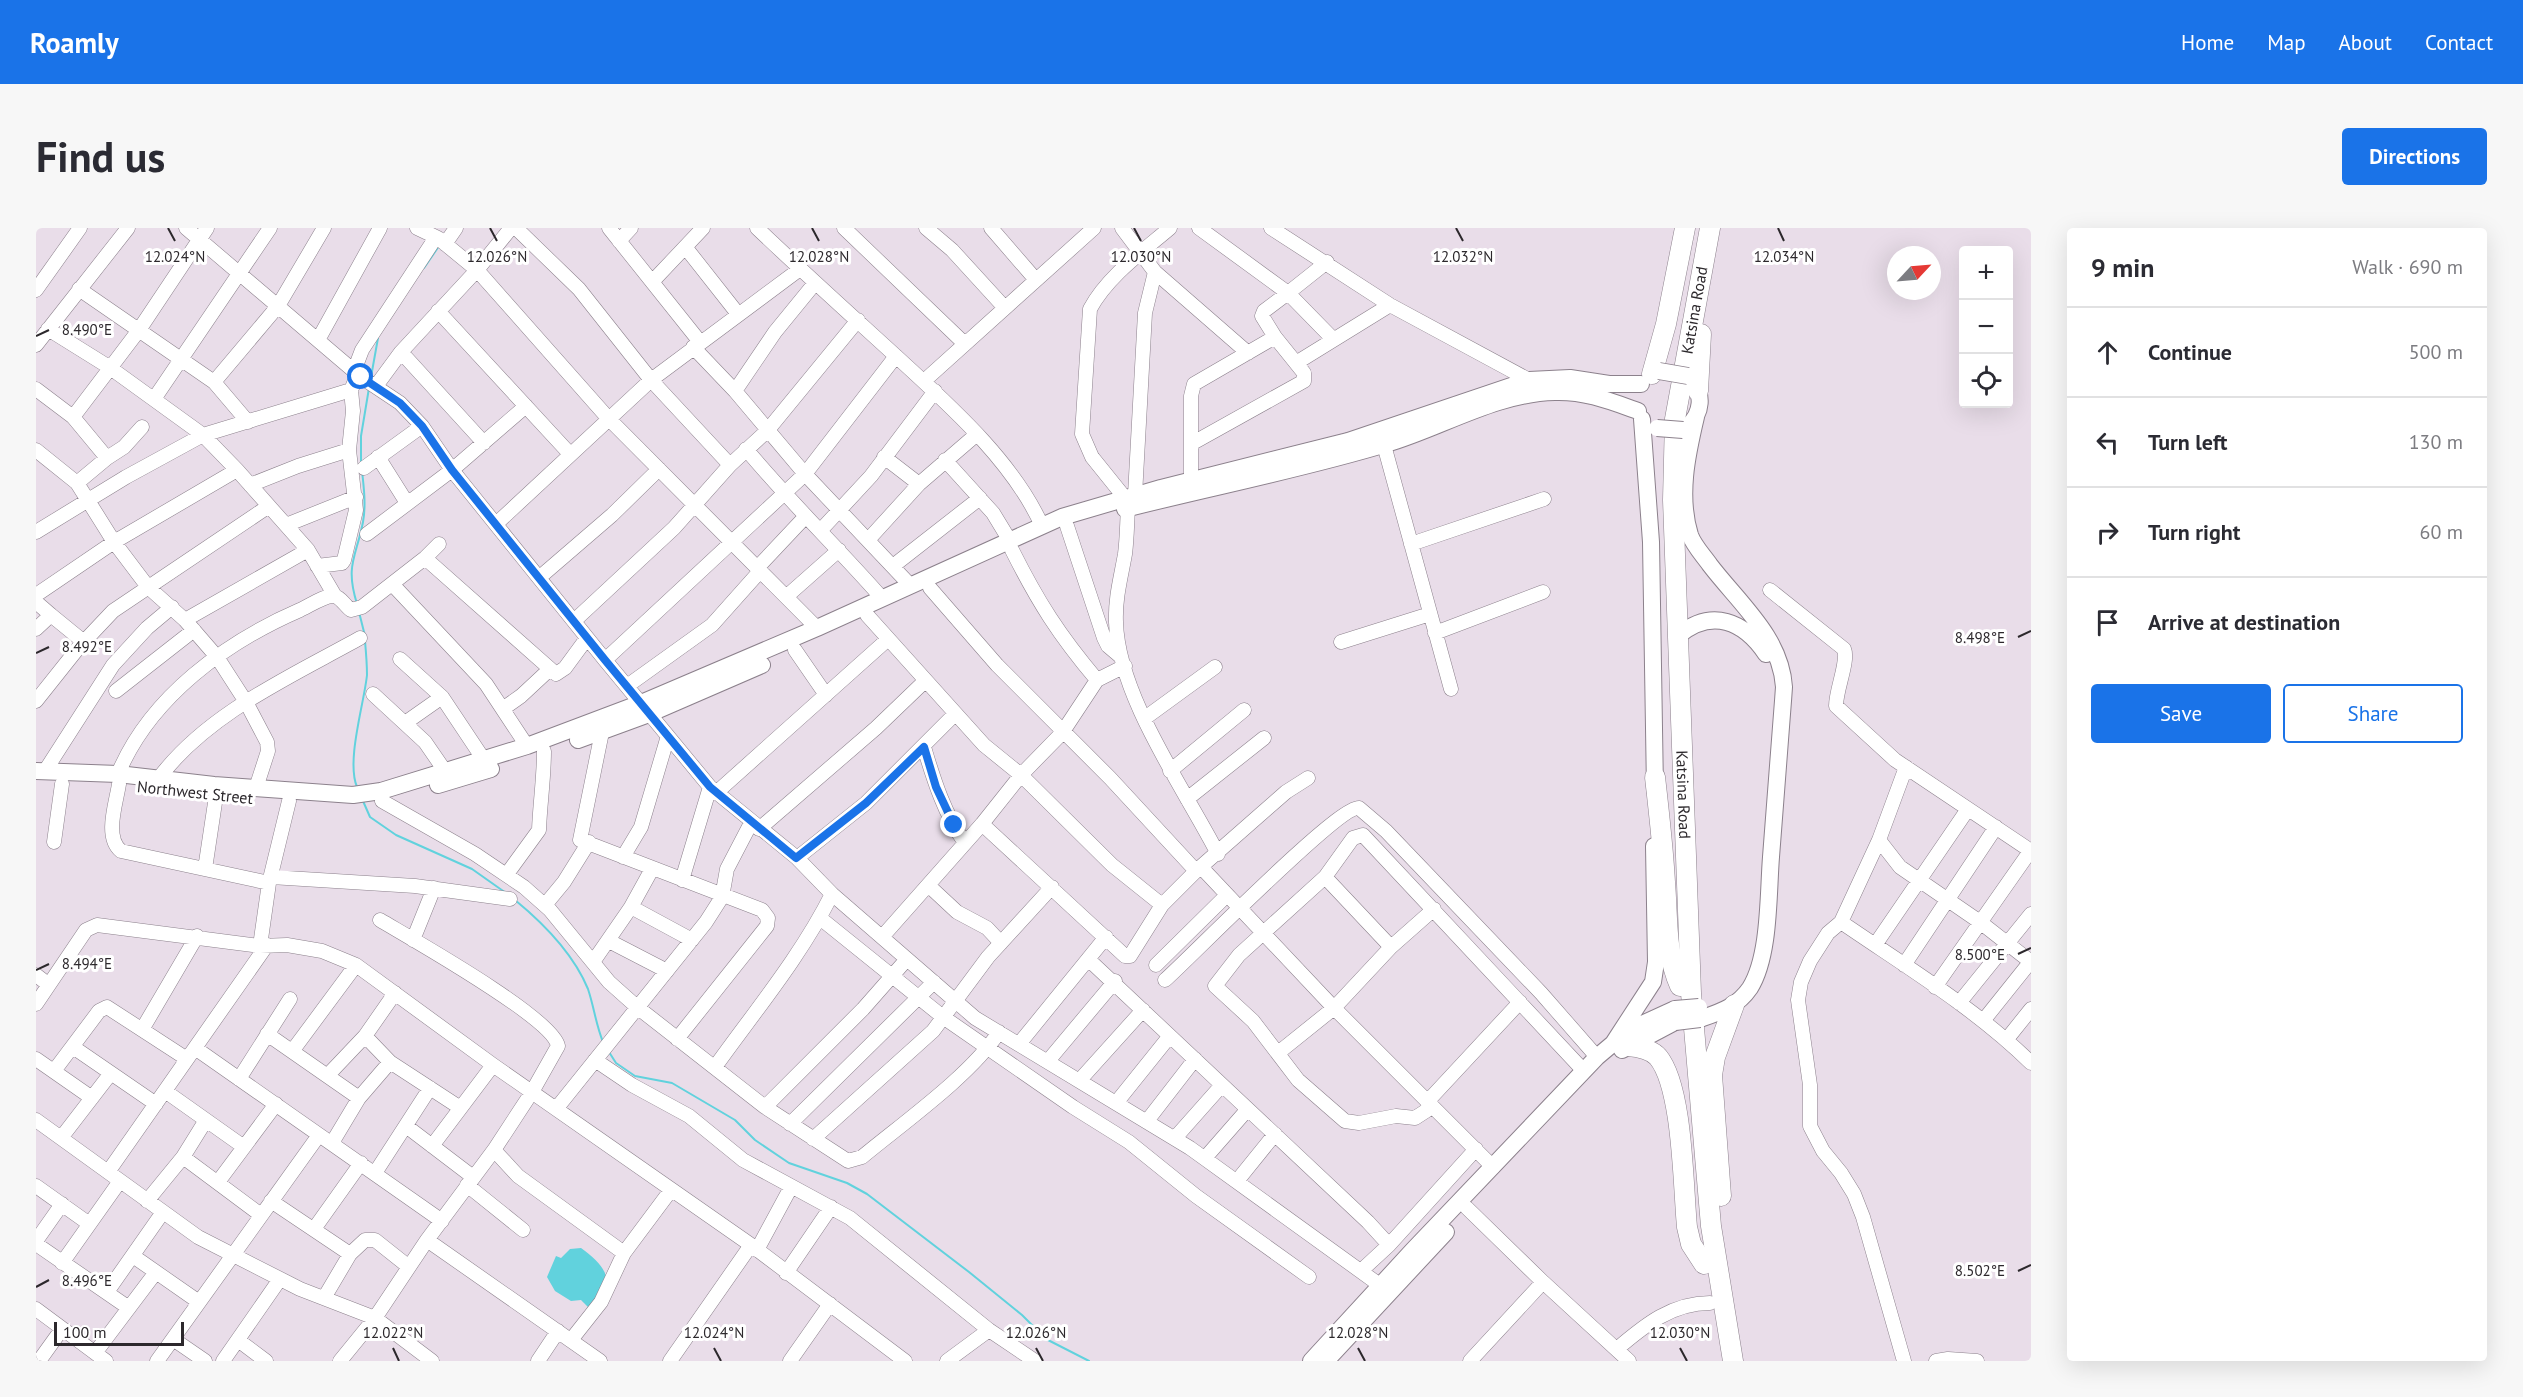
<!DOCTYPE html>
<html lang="en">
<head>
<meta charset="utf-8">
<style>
	:root { --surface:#fff; --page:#f7f7f7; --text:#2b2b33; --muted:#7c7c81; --line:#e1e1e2; --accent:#1a73e8 }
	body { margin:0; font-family:"PT Sans",sans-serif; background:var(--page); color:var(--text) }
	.controls { position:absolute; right:18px; top:18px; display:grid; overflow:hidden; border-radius:6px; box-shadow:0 6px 24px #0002 }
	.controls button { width:54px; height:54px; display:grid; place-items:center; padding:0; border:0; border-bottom:2px solid var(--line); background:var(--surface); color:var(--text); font:30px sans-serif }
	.compass { position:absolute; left:1851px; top:18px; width:54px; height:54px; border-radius:50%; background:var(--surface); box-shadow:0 6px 24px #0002; rotate:64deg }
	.scale { position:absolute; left:18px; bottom:15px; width:130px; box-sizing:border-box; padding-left:6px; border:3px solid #2c282c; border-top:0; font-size:16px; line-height:21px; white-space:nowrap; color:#2c282c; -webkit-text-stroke:4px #fff; paint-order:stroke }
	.stop { position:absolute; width:18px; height:18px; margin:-14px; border:4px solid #1a73e8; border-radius:50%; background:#fff }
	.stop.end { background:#1a73e8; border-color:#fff; box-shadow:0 2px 6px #0008 }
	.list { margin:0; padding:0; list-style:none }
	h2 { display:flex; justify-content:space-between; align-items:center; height:78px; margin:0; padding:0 24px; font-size:26px }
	h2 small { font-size:20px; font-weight:400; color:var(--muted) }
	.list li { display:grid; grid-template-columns:39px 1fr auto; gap:18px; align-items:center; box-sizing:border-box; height:90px; padding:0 24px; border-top:2px solid var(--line) }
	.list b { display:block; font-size:22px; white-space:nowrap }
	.list em { font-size:20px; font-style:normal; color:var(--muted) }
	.actions { display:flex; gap:12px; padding:18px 24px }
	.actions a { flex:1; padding:14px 0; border:2px solid var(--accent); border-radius:6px; text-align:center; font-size:21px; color:var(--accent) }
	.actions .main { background:var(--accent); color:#fff }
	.icon { flex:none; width:33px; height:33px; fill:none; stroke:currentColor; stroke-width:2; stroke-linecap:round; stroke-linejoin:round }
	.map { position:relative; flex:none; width:1995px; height:1133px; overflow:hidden; border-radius:6px }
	header { display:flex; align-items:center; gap:36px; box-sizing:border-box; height:84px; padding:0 30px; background:var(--accent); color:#fff }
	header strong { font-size:28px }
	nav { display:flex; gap:33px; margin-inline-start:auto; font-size:21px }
	.intro { display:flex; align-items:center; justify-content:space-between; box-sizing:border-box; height:144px; padding:0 36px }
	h1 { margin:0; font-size:42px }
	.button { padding:15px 27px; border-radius:6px; background:var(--accent); color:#fff; font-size:21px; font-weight:700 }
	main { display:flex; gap:36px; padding:0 36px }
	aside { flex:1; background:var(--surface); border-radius:6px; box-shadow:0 6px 24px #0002 }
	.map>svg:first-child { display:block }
	.water { fill:#61d2dd }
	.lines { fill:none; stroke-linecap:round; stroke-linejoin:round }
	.stream { stroke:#61d2dd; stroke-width:2 }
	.minor-casing { stroke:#8c818c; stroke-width:15 }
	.major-casing { stroke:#8c818c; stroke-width:18 }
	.highway-casing { stroke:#8c818c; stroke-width:21 }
	.minor { stroke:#fff; stroke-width:14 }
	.major { stroke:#fff; stroke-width:16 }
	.highway { stroke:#fff; stroke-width:20 }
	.major-bridge-casing { stroke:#8c818c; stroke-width:18; stroke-linecap:butt }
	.major-bridge { stroke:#fff; stroke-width:16 }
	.route { stroke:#1a73e8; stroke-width:8 }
	.ticks { fill:none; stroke:#2c282c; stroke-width:2 }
	.labels { text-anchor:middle; stroke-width:6; stroke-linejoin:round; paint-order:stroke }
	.street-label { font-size:16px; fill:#2c282c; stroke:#fff }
	.ticks-label { font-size:15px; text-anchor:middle; fill:#2c282c; stroke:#fff; stroke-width:6; stroke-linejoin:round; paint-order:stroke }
</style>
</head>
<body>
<header>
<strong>Roamly</strong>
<nav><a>Home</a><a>Map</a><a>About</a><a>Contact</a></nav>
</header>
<div class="intro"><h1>Find us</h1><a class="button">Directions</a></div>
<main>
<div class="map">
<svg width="1995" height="1133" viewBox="0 0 1995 1133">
	<rect width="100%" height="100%" fill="#e9dde9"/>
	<path class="water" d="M545 1020C571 1039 583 1056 552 1079L545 1072 535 1073 519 1063 511 1049 520 1028 525 1030 534 1021Z"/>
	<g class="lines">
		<path class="stream" d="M388 40 403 18
			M335 149 342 110
			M325 235V208L333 160
			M321 376C309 337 320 330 327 294 330 278 328 260 326 243
			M323 384 329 408
			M321 559C310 533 328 476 331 447 331 436 330 424 329 413
			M327 573 334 589 360 607 436 641 470 665
			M479 672C507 695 538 727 552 761 558 779 560 797 567 814
			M573 824 580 835 599 848 636 855 699 892 719 912 753 935 811 955 831 966 933 1044 986 1087 1010 1111 1053 1133"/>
		<defs>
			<path id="minor" d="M150 0 325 149 364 175 386 198 416 242 569 432 674 559 761 630 796 666 939 790 1154 920 1352 1063
				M381 0 402 10 441 42 572 190 781 400
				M480 0 543 61 615 152 694 237
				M573 0 664 114
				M721 0C767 44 815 87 862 130 913 177 977 233 1006 298
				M808 0 929 116
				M890 0 916 22 969 80
				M955 0 1000 52
				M1086 0 1119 44 1212 125
				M1163 0 1252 65 1291 34
				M1235 0 1354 77 1493 152
				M583 13 595 0
				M409 16 420 0
				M650 20 702 86
				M616 54 667 0
				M43 61 178 154 212 194
				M0 62 44 0
				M402 83 534 226
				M12 101 73 139 167 207 201 242 272 322 299 368
				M282 112 344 0
				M0 117 92 0
				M657 119 699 163 769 246 874 357
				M365 124 448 215
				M1260 135 1354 77
				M318 143 326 122 400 9
				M888 153 1058 0
				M178 154 242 78 288 0
				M340 158 365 124 441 42 475 0
				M0 161 37 189 71 230 88 219 106 199
				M699 163 739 104 779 55
				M118 171 234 0
				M37 189 103 102 171 0
				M1155 216 1268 153V145L1239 109 1226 88 1228 83 1252 65 1296 110
				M1348 217 1415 461
				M710 221C753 273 801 319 845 369
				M0 222 41 255 78 314 112 359 149 392 181 429 210 474 231 514 232 523 220 560
				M342 229 371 275
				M848 229 883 256
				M909 232 957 285 974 313
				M328 240 386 198
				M1155 252V168L1158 156 1239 109
				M41 255 71 230
				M214 257 262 238 313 222
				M1099 267 1109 85 1119 44
				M1089 270 1056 229 1046 206 1054 81C1071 49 1107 23 1134 0
				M1092 280C1091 295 1091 311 1089 326 1085 349 1079 370 1080 394 1082 468 1148 560 1182 626
				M460 296 615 152 764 41
				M250 297 320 269
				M1031 298 1068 410 1072 418 1085 429
				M784 303 835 248 899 163
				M0 304 90 249 167 207 315 162 322 146
				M331 306 416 242 490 178
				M832 312 883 256 941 206
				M1375 316 1508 271
				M976 322C1002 374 1023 407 1061 452
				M389 330 520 446 529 440 551 410
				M281 338 306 335 308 332 320 282 313 222 317 183 315 162
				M857 338 944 270
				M722 339 770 288
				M504 349 576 287 623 241
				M357 357 450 456 491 518
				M894 360 961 437 1074 550 1160 643
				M1734 362 1808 421C1813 433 1800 461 1800 478L1859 532 1995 623
				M0 367 78 314 201 242
				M751 368 803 322
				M0 374 15 387 0 401
				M15 387 48 414
				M831 387 948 517 985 547 1076 637 1126 677
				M149 392 272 322
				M538 393 638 300 694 237 731 203 822 92
				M1399 405 1507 364
				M1305 414 1394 386
				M759 422 790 467
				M364 431 406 469 448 532
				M569 432 769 246 860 128
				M591 458 676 397 725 342
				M80 463 158 402
				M337 466 389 514 409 543
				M0 473 43 419 77 383 233 278
				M468 480 485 468 514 441
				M1109 490 1179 439
				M369 495 406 469
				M566 504 544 612 726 682 732 690 731 698 641 811
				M888 519C898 553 909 587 929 615
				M9 543 77 437 111 400 136 379
				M1134 543 1208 482
				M82 546C114 469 190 414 264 382 273 378 289 367 298 368 305 369 310 379 315 382L326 379 389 330 403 316
				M123 550C172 485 254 449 324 410
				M83 556C80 576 68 609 85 623L233 655
				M681 564 851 412
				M1151 571 1228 510
				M346 573 439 626 488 659 514 682 573 754 601 779 729 879 812 933 826 929C867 895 935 847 963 804
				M946 596 1089 728H1094L1126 677 1160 643 1250 564 1272 550
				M723 601 840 500 889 453
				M1843 612 1864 639 1944 694 1995 734
				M18 614 26 556
				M587 629 605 599 632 508
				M761 630 830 575 919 486
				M1165 639 1298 780 1457 939
				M169 641 180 568
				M471 646 503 602C504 575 508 550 508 523
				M235 649 379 658 474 671
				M1289 649 1355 719
				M646 652 674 559
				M892 657 921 684 951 700 965 715
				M509 677 528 654 553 614
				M595 679 656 712
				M784 690 907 789 1037 879 1093 914 1160 968 1273 1049
				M1805 694C1869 738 1939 780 1995 835
				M846 709 946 596 985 547 1026 505 1061 452 1089 438
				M377 712 398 660
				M573 713 631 743
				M1839 717 1932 581
				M224 718 233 655 253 573
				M1052 731 1332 994 1353 1017
				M557 734 595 679 616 641
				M1120 737 1191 667
				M1868 737 1960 599
				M0 747 13 757
				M1129 752C1155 729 1302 578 1323 580L1350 603 1505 765 1561 829
				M1899 759 1995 622
				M1923 775 1995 686
				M0 776 50 702 61 697 224 718 251 717 286 723 320 737 457 837 715 1017 869 1133
				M1947 793 1995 733
				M107 800 161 708
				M231 806 323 870
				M329 808 354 834 423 879
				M1971 811 1995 781
				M983 816 1070 709
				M37 819 120 876
				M159 820 406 993
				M257 822 320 737
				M1242 825 1298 780 1355 719 1398 681
				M0 831 56 870
				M559 832 596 857 653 888 707 932 814 990 953 1102 999 1133
				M1012 833 1079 753
				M679 839C719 783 765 728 796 666
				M18 843 63 783 71 779 151 831
				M292 847 329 808 359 765
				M203 851 254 771
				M1043 853 1107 782
				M129 863 208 919
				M1391 874 1484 774
				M1080 875 1133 809
				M729 879 827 781 871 731
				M1396 879 1379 890 1360 888 1323 895 1309 893 1262 852 1217 793 1179 758 1203 727 1289 649 1317 610 1327 607 1547 842
				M520 881 670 694 686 669 691 641 715 595
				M0 892 162 1009 264 1061 339 1090 396 1133
				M1111 893 1159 831
				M754 896 898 754
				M370 898 437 949
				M25 910 75 845
				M1139 910 1186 857
				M777 911 897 803 952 729 1016 659
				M296 915 323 870 354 834
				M396 918 457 837
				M458 922 482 948 588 1025
				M147 929 225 987
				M1169 930 1211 882
				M72 944 231 717
				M339 945 394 860
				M1201 953 1239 906
				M182 954 240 876
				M431 957 487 1002
				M0 958 52 995
				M111 973 147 929 170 892
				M235 973 314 1026
				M1431 980 1507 1054 1593 1133
				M278 1001 325 935
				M391 1012 564 1133
				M0 1013 26 976
				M0 1016 93 1080
				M721 1022 755 959
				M97 1028 163 1074
				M26 1035 84 953
				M1326 1042 1353 1017 1440 921
				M750 1045 795 979
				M71 1064 127 984
				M288 1070 314 1026 329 1012H339L373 1039
				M0 1081 70 1133
				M137 1111 169 1133
				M202 1112 230 1133
				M535 1112 565 1074 588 1025 635 962
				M1582 1120C1609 1097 1636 1075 1674 1075
				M59 1125 120 1044
				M3 1133 26 1101
				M121 1133 283 907
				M187 1133 244 1051
				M304 1133 339 1090 391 1012 458 922 496 864 522 818C517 790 374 710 344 692
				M502 1133 522 1103
				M634 1133 715 1017
				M754 1133 794 1076
				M911 1133 953 1102
				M1434 1133 1507 1054
				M1868 1133 1827 989 1818 966 1805 945 1787 923 1774 898V857L1762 772 1765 754 1774 733 1792 705 1805 694 1843 612 1870 539
				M1900 1133 1912 1131 1941 1133"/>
			<path id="major" d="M1660 189C1651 227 1642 268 1654 307 1658 318 1667 327 1674 337 1703 375 1745 409 1748 459 1744 516 1739 573 1735 629 1732 667 1734 728 1714 760 1701 779 1684 784 1664 791
				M1606 191 1615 314 1619 562
				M1652 198C1666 185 1668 166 1655 152
				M1089 281C1175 259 1264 242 1350 216 1405 200 1460 165 1519 164 1549 163 1574 173 1602 183
				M1643 407C1676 380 1708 393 1730 426
				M542 512 613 486 726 437
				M0 543 82 546 178 557 317 567 345 563 491 518 605 475 781 400 1026 289 1125 260 1312 213 1493 152 1534 150 1573 156H1605
				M402 557 455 541
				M1578 814 1617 754 1620 734 1618 618
				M1586 822 1639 794
				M1275 1133 1377 1022 1561 829 1593 802 1639 781
				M1290 1133 1410 1004"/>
			<g id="highway">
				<path id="s1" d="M1674 0 1639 191 1637 272 1655 765 1675 998 1697 1133"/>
				<path d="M1616 146 1630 96 1649 0"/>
				<path d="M1662 163 1665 106"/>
				<path d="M1619 549C1623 584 1627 619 1629 654 1632 690 1629 724 1644 758"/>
				<path d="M1592 818C1603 819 1615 821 1622 829 1647 859 1647 958 1651 999L1655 1016 1668 1036"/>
				<path d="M1685 968 1676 847 1679 829 1698 777"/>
			</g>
		</defs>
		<use href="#minor" class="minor-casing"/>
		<use href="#major" class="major-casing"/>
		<use href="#highway" class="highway-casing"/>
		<use href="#minor" class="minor"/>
		<use href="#major" class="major"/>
		<use href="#highway" class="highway"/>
		<defs>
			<path id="major-bridge" d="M1623 143 1652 148
				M1621 200 1647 202
				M1639 781 1663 779
				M1639 794 1664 791"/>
		</defs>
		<use href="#major-bridge" class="major-bridge-casing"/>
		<use href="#major-bridge" class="major-bridge"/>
	</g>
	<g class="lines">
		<path class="route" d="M325 149 364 175 386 198 416 242 569 432 674 559 760 630 830 575 888 519 900 559 918 597"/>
	</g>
	<path class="ticks" d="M132 0 139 13M454 0 461 13M776 0 783 13M1098 0 1105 13M1420 0 1427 13M1742 0 1748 13M0 108 13 102M1982 409 1995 403M0 425 13 419M1982 726 1995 720M0 742 13 736M1982 1043 1995 1037M0 1059 13 1052M357 1120 363 1133M678 1120 685 1133M1000 1120 1007 1133M1322 1120 1329 1133M1644 1120 1651 1133"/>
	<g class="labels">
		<g class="street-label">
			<text transform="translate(1658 82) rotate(-80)" y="6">Katsina Road</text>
			<text transform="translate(159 564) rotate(6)" y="6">Northwest Street</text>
			<text dy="6" stroke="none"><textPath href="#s1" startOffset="570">Katsina Road</textPath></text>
		</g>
	</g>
	<g class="ticks-label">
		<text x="139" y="34">12.024°N</text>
		<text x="461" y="34">12.026°N</text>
		<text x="783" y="34">12.028°N</text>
		<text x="1105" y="34">12.030°N</text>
		<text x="1427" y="34">12.032°N</text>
		<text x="1748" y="34">12.034°N</text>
		<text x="51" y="107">8.490°E</text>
		<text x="1944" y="415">8.498°E</text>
		<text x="51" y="424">8.492°E</text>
		<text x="1944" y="732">8.500°E</text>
		<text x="51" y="741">8.494°E</text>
		<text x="1944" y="1048">8.502°E</text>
		<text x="51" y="1058">8.496°E</text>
		<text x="357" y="1110">12.022°N</text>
		<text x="678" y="1110">12.024°N</text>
		<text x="1000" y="1110">12.026°N</text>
		<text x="1322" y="1110">12.028°N</text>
		<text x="1644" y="1110">12.030°N</text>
	</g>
</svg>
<div class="controls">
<button>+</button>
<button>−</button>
<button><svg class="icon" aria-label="locate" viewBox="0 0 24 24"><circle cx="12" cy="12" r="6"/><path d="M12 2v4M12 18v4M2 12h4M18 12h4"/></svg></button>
</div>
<svg class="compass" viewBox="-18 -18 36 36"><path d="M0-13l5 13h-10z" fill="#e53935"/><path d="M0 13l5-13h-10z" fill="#7c7c81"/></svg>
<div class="scale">100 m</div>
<div class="stop" style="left:325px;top:149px"></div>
<div class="stop end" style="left:918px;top:597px"></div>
</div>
<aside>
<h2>9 min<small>Walk · 690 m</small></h2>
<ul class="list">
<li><svg class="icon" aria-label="ahead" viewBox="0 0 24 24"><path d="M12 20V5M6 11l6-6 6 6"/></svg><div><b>Continue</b></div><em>500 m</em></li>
<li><svg class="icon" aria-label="left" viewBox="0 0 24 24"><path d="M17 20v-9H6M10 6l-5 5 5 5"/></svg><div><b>Turn left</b></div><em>130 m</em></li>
<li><svg class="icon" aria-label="right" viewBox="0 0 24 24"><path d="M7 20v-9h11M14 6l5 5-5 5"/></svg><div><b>Turn right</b></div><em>60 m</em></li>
<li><svg class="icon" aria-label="arrive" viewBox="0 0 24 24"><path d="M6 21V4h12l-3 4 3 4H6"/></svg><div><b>Arrive at destination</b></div></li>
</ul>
<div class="actions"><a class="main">Save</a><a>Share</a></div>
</aside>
</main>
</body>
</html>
